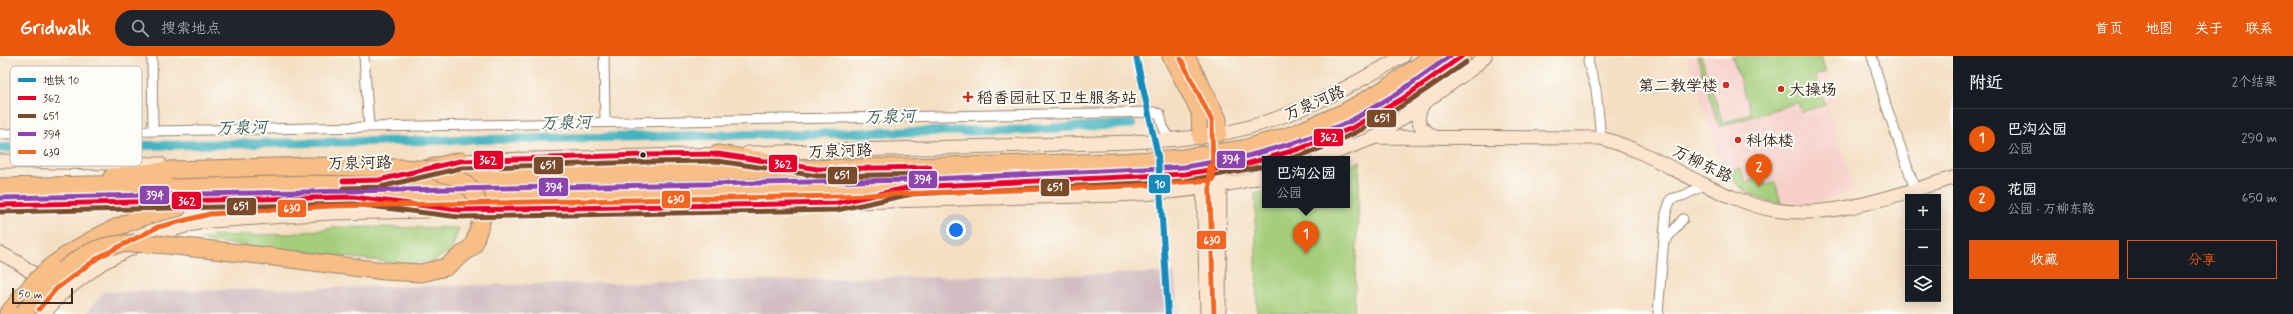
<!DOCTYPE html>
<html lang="zh">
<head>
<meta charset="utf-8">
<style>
	:root { --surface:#171b24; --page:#20242c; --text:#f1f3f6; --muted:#9ea1a6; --line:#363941; --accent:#ea580c }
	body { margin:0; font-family:Mynerve,"LXGW WenKai TC",sans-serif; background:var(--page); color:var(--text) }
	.controls { position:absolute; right:12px; bottom:12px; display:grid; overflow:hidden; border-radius:0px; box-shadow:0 2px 10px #0003 }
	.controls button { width:36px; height:36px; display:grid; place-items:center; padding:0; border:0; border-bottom:1px solid var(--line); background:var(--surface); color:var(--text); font:20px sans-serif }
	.scale { position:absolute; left:12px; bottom:10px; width:61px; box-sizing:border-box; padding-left:4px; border:2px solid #3b2a1e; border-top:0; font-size:11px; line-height:14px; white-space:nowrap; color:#3b2a1e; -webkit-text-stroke:3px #fdfcf7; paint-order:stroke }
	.you { position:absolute; left:956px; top:174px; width:14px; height:14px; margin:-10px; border:3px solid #fff; border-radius:50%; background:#1a73e8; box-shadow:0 0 0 6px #1a73e833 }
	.badge { display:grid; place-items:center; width:26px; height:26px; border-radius:50%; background:var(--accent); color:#fff; font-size:13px; font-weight:700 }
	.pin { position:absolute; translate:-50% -33px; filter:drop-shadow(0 1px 2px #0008) }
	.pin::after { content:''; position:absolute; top:21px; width:14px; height:12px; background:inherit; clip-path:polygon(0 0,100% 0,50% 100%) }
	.popup { position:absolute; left:1262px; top:100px; width:88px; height:52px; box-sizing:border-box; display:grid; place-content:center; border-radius:0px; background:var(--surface); filter:drop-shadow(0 1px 3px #0005); font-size:13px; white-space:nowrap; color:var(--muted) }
	.popup b { font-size:15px; color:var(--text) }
	.popup::after { content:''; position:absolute; left:50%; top:100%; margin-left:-8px; border:8px solid transparent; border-top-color:var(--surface) }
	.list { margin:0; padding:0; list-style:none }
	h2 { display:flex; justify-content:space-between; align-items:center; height:52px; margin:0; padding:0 16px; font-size:17px }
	h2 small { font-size:13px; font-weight:400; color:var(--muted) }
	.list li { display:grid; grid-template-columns:26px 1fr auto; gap:12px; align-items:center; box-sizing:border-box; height:60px; padding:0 16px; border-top:1px solid var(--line) }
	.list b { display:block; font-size:15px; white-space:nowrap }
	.list p { margin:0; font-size:13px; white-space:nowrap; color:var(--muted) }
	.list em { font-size:13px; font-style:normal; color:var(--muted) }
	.actions { display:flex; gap:8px; padding:12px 16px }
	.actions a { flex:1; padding:9px 0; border:1px solid var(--accent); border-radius:0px; text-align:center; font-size:14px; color:var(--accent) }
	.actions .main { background:var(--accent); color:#fff }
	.icon { flex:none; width:22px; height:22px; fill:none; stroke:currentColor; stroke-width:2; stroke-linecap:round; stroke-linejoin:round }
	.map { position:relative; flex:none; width:1953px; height:258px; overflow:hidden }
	header { display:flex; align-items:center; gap:24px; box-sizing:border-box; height:56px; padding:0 20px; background:var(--accent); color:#fff }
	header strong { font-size:19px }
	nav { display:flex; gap:22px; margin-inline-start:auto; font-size:14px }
	.search { width:280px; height:36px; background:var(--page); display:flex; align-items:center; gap:10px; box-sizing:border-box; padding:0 14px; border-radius:22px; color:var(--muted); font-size:15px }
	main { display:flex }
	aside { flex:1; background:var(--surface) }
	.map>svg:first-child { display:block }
	.built { fill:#f7d0ca }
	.industrial { fill:#d2bec2 }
	.green { fill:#a4ce7a; stroke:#707c4c }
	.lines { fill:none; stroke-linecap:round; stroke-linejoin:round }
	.canal { stroke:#44b2bf; stroke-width:9 }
	.street-casing { stroke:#988470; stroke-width:11 }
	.secondary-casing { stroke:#988470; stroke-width:15 }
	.primary-casing { stroke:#988470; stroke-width:17 }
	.highway-casing { stroke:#988470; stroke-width:19 }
	.street { stroke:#fff; stroke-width:9 }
	.secondary { stroke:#fce5cf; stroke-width:13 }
	.primary { stroke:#f7be87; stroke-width:15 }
	.highway { stroke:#f7be87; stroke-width:17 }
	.highway-bridge-casing { stroke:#988470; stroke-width:19; stroke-linecap:butt }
	.highway-bridge { stroke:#f7be87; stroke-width:17 }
	.bus-1-casing { stroke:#fdfcf7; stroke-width:8 }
	.bus-2-casing { stroke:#fdfcf7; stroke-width:8 }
	.bus-3-casing { stroke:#fdfcf7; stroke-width:8 }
	.bus-4-casing { stroke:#fdfcf7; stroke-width:8 }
	.bus-1 { stroke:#e4002b; stroke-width:5 }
	.bus-2 { stroke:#7a4b2a; stroke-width:5 }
	.bus-3 { stroke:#8e44ad; stroke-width:5 }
	.bus-4 { stroke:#f26522; stroke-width:5 }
	.metro-1-casing { stroke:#fdfcf7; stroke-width:9 }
	.metro-1 { stroke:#178abb; stroke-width:6 }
	.poi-dot { fill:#c8321e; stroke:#fdfcf7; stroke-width:1.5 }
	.bus-dot { fill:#3b2a1e; stroke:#fdfcf7; stroke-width:1.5 }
	.labels { text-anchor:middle; stroke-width:4; stroke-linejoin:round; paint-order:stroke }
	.poi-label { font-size:16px; fill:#3b2a1e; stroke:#fdfcf7; text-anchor:start }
	.street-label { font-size:16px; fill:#3b2a1e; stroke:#fdfcf7 }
	.water-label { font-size:17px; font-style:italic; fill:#3f605e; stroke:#fdfcf7 }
	.key { fill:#fdfcf7; stroke:#c3bdb6; stroke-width:1 }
	.key-label { font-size:11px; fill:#3b2a1e }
	.line-badge { stroke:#fdfcf7; stroke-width:1.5 }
	.badge-label { font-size:11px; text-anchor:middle; font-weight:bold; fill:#fff }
</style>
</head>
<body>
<header>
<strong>Gridwalk</strong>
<div class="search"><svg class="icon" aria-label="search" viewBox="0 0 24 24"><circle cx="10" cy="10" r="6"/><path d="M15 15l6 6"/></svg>搜索地点</div>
<nav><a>首页</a><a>地图</a><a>关于</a><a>联系</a></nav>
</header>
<main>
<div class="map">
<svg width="1953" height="258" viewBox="0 0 1953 258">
	<rect width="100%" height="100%" fill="#fdfcf7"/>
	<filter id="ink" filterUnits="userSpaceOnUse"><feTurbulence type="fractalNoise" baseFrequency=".025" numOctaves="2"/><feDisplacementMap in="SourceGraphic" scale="8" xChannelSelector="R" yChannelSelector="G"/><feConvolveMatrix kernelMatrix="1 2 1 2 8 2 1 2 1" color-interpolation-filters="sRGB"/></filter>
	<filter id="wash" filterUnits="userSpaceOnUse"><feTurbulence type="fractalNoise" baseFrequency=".012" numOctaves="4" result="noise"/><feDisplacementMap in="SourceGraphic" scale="16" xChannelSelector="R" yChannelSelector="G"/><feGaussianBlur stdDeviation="0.9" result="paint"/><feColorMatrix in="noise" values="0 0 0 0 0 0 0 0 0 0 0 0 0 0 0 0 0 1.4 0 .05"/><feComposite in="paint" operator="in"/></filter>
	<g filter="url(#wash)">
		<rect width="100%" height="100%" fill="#f4dfc3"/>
		<path class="built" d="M1688 0H1821L1836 45 1828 48 1854 135 1806 149 1774 147 1743 134 1732 123 1717 95Z"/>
		<path class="industrial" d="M1175 217 1177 258H86L104 236Z"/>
		<path class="green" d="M1697 0H1701L1723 67 1751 57 1732 0H1821L1826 16 1815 20 1825 49 1801 56 1798 46 1719 71Z
			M1360 105 1354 258H1257L1255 138 1265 136V149H1347V112Z
			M1741 112 1745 126 1764 121 1766 129 1775 126 1781 147C1760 146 1738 134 1729 116Z
			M340 171 459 172 451 195 433 205 407 208 196 184 217 180 290 178Z"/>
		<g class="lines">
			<path class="canal" d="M0 92 1019 74 1132 68"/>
		</g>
	</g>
	<g filter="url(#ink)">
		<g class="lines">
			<defs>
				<path id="street" d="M152 0 153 75
					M364 0 369 71
					M604 0 605 66
					M1589 0 1588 6 1596 33 1601 82
					M1872 0 1886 49 1915 133
					M0 78 1154 56 1160 58 1163 71 1171 84
					M1664 186 1683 163
					M1658 258 1666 157 1671 143 1685 139 1704 129"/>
				<path id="secondary" d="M1423 48C1413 67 1420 72 1436 82
					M1376 81 1601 82C1640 93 1668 111 1703 128 1719 136 1752 150 1769 153 1830 165 1895 139 1953 122
					M748 97 1133 86C1162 84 1190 83 1218 78 1284 67 1346 33 1403 0
					M1318 103 1376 81 1473 12 1485 0
					M0 105 160 108
					M452 105 726 98
					M1203 124 1207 258
					M451 154C630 150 809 148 988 142 1077 139 1180 143 1265 120
					M0 197 17 206 47 227
					M44 258 61 238 102 207 160 178 188 169 210 165 332 157 427 155
					M1219 258 1220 122"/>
				<path id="primary" d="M1170 0 1199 56 1200 81
					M1187 0 1219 63V78"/>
				<path id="highway" d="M1294 78 1345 56 1388 31 1433 0
					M1299 93C1356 70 1416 42 1462 0
					M718 98 775 107
					M421 114 460 105
					M112 121 171 114
					M0 131 1120 106
					M837 147 874 139
					M0 149 911 131 1121 121
					M415 149 459 154
					M50 211C89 182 130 161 178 152
					M8 258 31 230"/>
			</defs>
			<use href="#street" class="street-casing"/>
			<use href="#secondary" class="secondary-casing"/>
			<use href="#primary" class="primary-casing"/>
			<use href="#highway" class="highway-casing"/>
			<use href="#street" class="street"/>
			<use href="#secondary" class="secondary"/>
			<use href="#primary" class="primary"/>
			<use href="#highway" class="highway"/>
			<defs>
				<path id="highway-bridge" d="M1120 106 1183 102 1243 93 1294 78
					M1121 121 1185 118 1246 108 1299 93
					M31 230 50 211
					M23 258C44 232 71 200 104 191 135 183 172 190 204 193 264 199 324 208 385 215L421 217 446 211 473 190 483 160 473 134 456 121 432 114 401 112 312 110 171 114"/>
			</defs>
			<use href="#highway-bridge" class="highway-bridge-casing"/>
			<use href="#highway-bridge" class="highway-bridge"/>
			<defs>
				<path id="bus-1" d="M343 125 379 124 460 105 643 99 718 98 818 113 930 111
					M0 149 353 141 459 154 837 147 911 131 1185 118 1246 108 1299 93 1352 72 1402 43 1462 0"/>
				<path id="bus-2" d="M1289 103C1356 84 1411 45 1466 6
					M343 132 380 131 461 112 643 106 718 105 818 120 930 118
					M0 156 353 148 459 161 837 154 912 138 1185 125 1265 110"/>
				<path id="bus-3" d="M0 142 911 124 1184 111 1244 101 1297 86 1349 66 1398 37 1450 0"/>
				<path id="bus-4" d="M1209 110 1214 258
					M39 253 56 233 99 201 158 171 210 158 332 150 837 140 1134 130 1213 124 1212 65 1181 3"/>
			</defs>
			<use href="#bus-1" class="bus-1-casing"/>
			<use href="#bus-2" class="bus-2-casing"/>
			<use href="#bus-3" class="bus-3-casing"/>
			<use href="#bus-4" class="bus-4-casing"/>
			<use href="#bus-1" class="bus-1"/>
			<use href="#bus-2" class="bus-2"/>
			<use href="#bus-3" class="bus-3"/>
			<use href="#bus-4" class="bus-4"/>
			<defs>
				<path id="metro-1" d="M1136 0 1158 100 1168 258"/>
			</defs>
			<use href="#metro-1" class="metro-1-casing"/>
			<use href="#metro-1" class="metro-1"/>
		</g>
	</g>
	<g class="poi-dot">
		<circle cx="1726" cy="29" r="4"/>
		<circle cx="1781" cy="33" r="4"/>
		<path d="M966 35h4v4h4v4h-4v4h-4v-4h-4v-4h4z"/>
		<circle cx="1738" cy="84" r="4"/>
	</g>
	<circle class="bus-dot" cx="643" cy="99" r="3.5"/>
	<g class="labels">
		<g class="poi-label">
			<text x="1718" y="35" text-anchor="end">第二教学楼</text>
			<text x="1789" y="39">大操场</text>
			<text x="977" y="47">稻香园社区卫生服务站</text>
			<text x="1746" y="90">科体楼</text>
		</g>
		<g class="street-label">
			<text transform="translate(1314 46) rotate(-23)" y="6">万泉河路</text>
			<text transform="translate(840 94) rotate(-2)" y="6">万泉河路</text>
			<text transform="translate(360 106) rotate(-1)" y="6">万泉河路</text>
			<text transform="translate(1703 107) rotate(26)" y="6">万柳东路</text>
		</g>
		<g class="water-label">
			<text transform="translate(890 60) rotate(-1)" y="6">万泉河</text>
			<text transform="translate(566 66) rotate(-1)" y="6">万泉河</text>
			<text transform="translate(242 71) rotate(-1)" y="6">万泉河</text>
		</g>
	</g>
	<rect x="10" y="10" width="132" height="100" rx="6" class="key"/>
	<rect x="18" y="22" width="18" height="4" fill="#178abb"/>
	<rect x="18" y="40" width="18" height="4" fill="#e4002b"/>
	<rect x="18" y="58" width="18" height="4" fill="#7a4b2a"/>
	<rect x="18" y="76" width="18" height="4" fill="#8e44ad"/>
	<rect x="18" y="94" width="18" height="4" fill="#f26522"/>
	<g class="key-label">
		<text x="43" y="28">地铁 10</text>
		<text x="43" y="46">362</text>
		<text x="43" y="64">651</text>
		<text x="43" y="82">394</text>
		<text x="43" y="100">630</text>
	</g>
	<g class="line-badge">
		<rect x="1366" y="53" width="31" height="19" rx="4" fill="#7a4b2a"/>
		<rect x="1313" y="72" width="31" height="19" rx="4" fill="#e4002b"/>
		<rect x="1216" y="94" width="30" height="19" rx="4" fill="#8e44ad"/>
		<rect x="473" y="94" width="31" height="20" rx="4" fill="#e4002b"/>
		<rect x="768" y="98" width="30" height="19" rx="4" fill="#e4002b"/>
		<rect x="533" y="100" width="31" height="19" rx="4" fill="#7a4b2a"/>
		<rect x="827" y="110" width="31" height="19" rx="4" fill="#7a4b2a"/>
		<rect x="908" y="114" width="30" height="19" rx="4" fill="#8e44ad"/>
		<rect x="1148" y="118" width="23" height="20" rx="4" fill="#178abb"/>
		<rect x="538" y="121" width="31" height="20" rx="4" fill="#8e44ad"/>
		<rect x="1040" y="122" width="30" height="19" rx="4" fill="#7a4b2a"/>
		<rect x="139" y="129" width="31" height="20" rx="4" fill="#8e44ad"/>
		<rect x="661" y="134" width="30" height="19" rx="4" fill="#f26522"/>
		<rect x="171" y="135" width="31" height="19" rx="4" fill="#e4002b"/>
		<rect x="226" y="141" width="31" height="19" rx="4" fill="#7a4b2a"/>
		<rect x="277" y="143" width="30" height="19" rx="4" fill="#f26522"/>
		<rect x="1196" y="174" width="31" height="20" rx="4" fill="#f26522"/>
	</g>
	<g class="badge-label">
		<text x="1382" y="66">651</text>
		<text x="1329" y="85">362</text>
		<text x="1231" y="107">394</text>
		<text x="488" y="108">362</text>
		<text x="783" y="112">362</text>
		<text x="548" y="113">651</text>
		<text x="842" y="123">651</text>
		<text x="923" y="127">394</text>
		<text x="1160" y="132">10</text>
		<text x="554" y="135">394</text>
		<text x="1055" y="135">651</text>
		<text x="155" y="143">394</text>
		<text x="676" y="147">630</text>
		<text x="187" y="149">362</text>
		<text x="241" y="154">651</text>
		<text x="292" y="156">630</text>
		<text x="1212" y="188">630</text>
	</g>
</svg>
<div class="controls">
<button>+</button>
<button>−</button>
<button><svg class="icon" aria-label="layers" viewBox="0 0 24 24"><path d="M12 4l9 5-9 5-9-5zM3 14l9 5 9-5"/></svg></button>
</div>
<div class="scale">50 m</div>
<div class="you"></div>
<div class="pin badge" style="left:1306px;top:198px">1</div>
<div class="popup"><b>巴沟公园</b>公园</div>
<div class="pin badge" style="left:1759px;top:131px">2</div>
</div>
<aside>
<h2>附近<small>2个结果</small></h2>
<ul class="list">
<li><span class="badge">1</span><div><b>巴沟公园</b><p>公园</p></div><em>290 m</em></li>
<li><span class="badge">2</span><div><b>花园</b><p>公园 · 万柳东路</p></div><em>650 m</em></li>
</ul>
<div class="actions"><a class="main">收藏</a><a>分享</a></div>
</aside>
</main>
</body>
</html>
